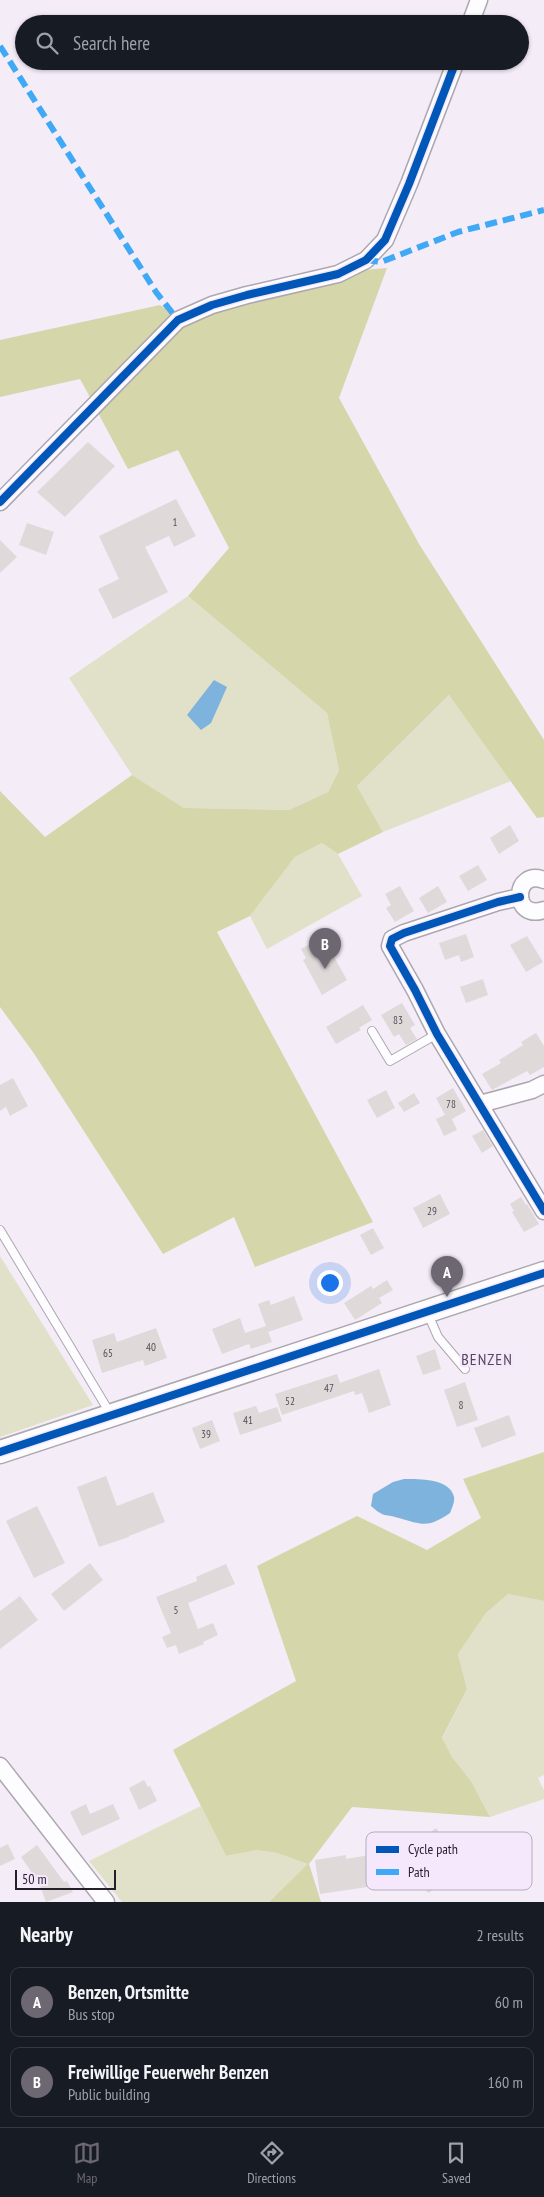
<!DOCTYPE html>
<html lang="en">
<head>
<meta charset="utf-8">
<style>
	:root { --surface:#171b24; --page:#20242c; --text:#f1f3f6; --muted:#9ea1a6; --line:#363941; --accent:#6d6771 }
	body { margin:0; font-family:"PT Sans Narrow",sans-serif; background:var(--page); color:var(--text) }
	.scale { position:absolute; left:15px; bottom:12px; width:101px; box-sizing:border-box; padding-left:5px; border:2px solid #251f29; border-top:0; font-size:14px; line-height:18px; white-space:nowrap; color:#251f29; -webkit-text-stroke:4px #f5e8fc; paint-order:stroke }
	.you { position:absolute; left:329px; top:1282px; width:18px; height:18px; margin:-12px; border:4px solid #fff; border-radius:50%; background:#1a73e8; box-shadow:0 0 0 8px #1a73e833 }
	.badge { display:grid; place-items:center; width:32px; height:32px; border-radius:50%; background:var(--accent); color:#fff; font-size:16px; font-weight:700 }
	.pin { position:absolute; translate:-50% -41px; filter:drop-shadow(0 1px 2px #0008) }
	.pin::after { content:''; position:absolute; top:26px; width:18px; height:15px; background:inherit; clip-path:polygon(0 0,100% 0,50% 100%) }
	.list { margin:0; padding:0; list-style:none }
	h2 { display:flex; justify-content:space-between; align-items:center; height:65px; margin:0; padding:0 20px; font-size:21px }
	h2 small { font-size:16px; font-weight:400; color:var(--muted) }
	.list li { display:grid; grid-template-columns:32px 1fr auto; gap:15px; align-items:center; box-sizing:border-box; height:70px; margin:0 10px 10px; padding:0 10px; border:1px solid var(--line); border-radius:10px }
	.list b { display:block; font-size:19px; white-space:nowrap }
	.list p { margin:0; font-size:16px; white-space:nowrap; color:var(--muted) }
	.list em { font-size:16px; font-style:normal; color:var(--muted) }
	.icon { flex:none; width:28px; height:28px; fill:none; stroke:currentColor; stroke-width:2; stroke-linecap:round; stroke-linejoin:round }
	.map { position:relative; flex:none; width:544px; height:1902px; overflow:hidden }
	.search { position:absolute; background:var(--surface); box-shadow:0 1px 4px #0004; left:15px; right:15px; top:15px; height:55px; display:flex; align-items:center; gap:12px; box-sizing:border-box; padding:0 18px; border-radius:28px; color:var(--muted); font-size:19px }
	.sheet { height:225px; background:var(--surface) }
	nav { display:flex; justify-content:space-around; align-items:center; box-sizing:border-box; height:70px; border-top:1px solid var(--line); background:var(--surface); font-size:14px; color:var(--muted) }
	nav a { display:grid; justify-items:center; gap:2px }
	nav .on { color:var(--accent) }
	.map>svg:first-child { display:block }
	.green { fill:#e1e1c9 }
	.forest { fill:#d5d6aa }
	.water { fill:#7db3dc }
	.building { fill:#e0d9da }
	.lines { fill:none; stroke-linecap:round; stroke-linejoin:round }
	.lane-casing { stroke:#ada7b0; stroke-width:10 }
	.street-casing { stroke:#ada7b0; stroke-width:19 }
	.secondary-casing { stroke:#ada7b0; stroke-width:25 }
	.lane { stroke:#fdfcfe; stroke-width:8 }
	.street { stroke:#fdfcfe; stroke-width:16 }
	.secondary { stroke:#fdfcfe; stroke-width:22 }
	.quiet { stroke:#3fa9f5; stroke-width:6; stroke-dasharray:12 6; stroke-linecap:butt }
	.cycleway-casing { stroke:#f5e8fc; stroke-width:11 }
	.cycleway { stroke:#0057b8; stroke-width:8 }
	.labels { text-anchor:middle; stroke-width:5; stroke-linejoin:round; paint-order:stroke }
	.number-label { font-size:11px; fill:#554e56 }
	.quarter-label { font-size:16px; letter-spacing:1px; fill:#54465b; stroke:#f5e8fc }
	.key { fill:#f5e8fc; stroke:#b7acbd; stroke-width:1 }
	.key-label { font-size:14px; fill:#251f29 }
</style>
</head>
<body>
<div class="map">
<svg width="544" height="1902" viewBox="0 0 544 1902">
	<rect width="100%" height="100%" fill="#f4ecf7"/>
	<path class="green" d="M188 596 327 713 339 770 328 792 289 810 184 808 132 775 69 678Z
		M449 695 511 781 383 832 357 786Z
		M322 843 338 854 362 896 267 949 250 916 295 857Z
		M0 1256 93 1405 0 1437Z
		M508 1594 544 1601V1775L538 1778 544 1790V1799L490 1817 471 1781 452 1757 442 1739 467 1689 458 1654 486 1613Z
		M201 1806 226 1856 257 1850 277 1853 309 1864 269 1902H122L89 1861Z"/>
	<path class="forest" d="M387 268 339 398 419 544 544 740V817L537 818 449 695 357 786 383 832 338 854 322 843 295 857 250 916 217 932 373 1222 255 1267 234 1217 163 1254 33 1052 0 1007V791L45 837 132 775 184 808 289 810 328 792 339 770 327 713 188 596 229 548 178 450 128 469 97 411 177 326 244 298 340 282 363 270Z
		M160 305 177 316 91 399 80 379 0 397V340Z
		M544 1452V1601L508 1594 486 1613 458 1654 467 1689 442 1738 452 1757 471 1781 490 1817 352 1807 309 1864 321 1902H269L308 1864 277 1853 257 1850 226 1856 173 1750 296 1681 257 1566 357 1516 427 1550 481 1518 463 1479Z"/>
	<path class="water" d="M214 680 227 687 211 723 201 730 187 715Z
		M404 1479C418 1479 450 1478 454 1497 455 1502 452 1508 450 1513 428 1528 423 1525 399 1518 382 1513 385 1518 371 1506L373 1494 393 1482Z"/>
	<path class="building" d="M88 442 115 466 65 517 37 492Z
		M176 499 196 536 174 547 169 536 145 547 168 592 113 619 98 589 119 579 99 536Z
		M27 523 54 532 46 555 19 545Z
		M0 540 17 557 0 573Z
		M510 825 519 841 499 854 490 838Z
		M478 865 487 880 468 891 459 876Z
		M400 886 414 911 395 922 386 908 391 905 385 894Z
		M438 886 447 902 428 913 419 898Z
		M466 934 474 957 461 962 459 955 445 960 439 943Z
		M527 936 543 962 526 972 510 945Z
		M319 939 324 948 328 946 347 980 322 995 303 960 306 958 301 949Z
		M483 979 488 995 466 1003 460 987Z
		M402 1003 415 1025 410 1028 417 1039 406 1045 399 1034 394 1037 381 1015Z
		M363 1005 372 1020 359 1028 361 1030 336 1044 326 1027Z
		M536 1033 544 1046V1067L530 1075 527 1071 492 1090 482 1074 501 1063 499 1060 523 1045 521 1042Z
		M13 1078 28 1106 10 1116 6 1107 0 1111V1085Z
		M453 1088 466 1111 452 1119 457 1130 444 1136 436 1119 445 1115 436 1098Z
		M386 1090 395 1108 377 1118 367 1100Z
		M414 1093 420 1103 404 1112 398 1103Z
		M483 1130 493 1146 482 1153 472 1136Z
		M440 1194 450 1214 423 1228 413 1208Z
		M521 1197 526 1205 527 1204 539 1224 524 1232 512 1212 514 1211 510 1204Z
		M373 1228 384 1248 371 1255 360 1235Z
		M387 1280 393 1290 379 1298 382 1303 355 1320 344 1303 371 1286 373 1289Z
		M294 1296 303 1320 268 1332 258 1304 269 1300 271 1305Z
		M240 1318 245 1333 266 1326 272 1342 251 1349 249 1344 222 1354 212 1329Z
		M156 1328 167 1358 145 1366 143 1360 102 1373 92 1340 114 1333 117 1342Z
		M435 1349 441 1369 423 1375 416 1356Z
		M379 1369 391 1405 369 1413 362 1393 355 1395 354 1391 282 1415 275 1394 337 1374 340 1383Z
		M465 1382 478 1420 457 1427 444 1390Z
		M256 1406 259 1413 277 1407 282 1421 240 1435 233 1413Z
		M509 1415 516 1435 482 1448 474 1428Z
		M212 1420 220 1441 200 1449 192 1428Z
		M106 1476 117 1506 153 1492 165 1522 129 1536V1537L99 1547 77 1487Z
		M37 1506 65 1563 34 1578 6 1521Z
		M90 1563 103 1580 64 1611 51 1594Z
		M226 1564 235 1584 188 1603 198 1629 213 1623 218 1635 203 1642 204 1644 179 1654 176 1645 167 1648 162 1637 171 1633 156 1597 197 1581 196 1577Z
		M20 1596 38 1620 0 1649V1611Z
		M144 1780 148 1787 150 1786 157 1801 139 1810 129 1788Z
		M86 1804 90 1814 113 1804 120 1819 82 1836 70 1812Z
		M436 1828 462 1865 435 1884 437 1887 428 1893 417 1876 433 1865 417 1842Z
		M8 1844 15 1859 0 1866V1848Z
		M37 1845 64 1882 67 1881 73 1892 46 1902 39 1883 21 1857Z
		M346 1855V1859L369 1855 374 1886 320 1894 315 1860Z"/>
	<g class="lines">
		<defs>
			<path id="lane" d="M372 1031 390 1061 437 1034
				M0 1230 110 1413
				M428 1314 438 1337 465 1369"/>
			<path id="street" d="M470 24 479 0
				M0 502 178 320 212 305 247 295 338 274 366 260 385 240 409 184 456 61
				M544 880C513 868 511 921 544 910
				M520 897 498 902 404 933 392 939 390 946 415 990 437 1034 544 1211
				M480 1104 532 1090 544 1084
				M0 1766 106 1902"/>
			<path id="secondary" d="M0 1452 544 1273"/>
		</defs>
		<use href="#lane" class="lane-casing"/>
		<use href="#street" class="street-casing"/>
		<use href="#secondary" class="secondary-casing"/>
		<use href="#lane" class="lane"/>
		<use href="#street" class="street"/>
		<use href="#secondary" class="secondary"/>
		<path class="quiet" d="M0 46 156 292 178 320
			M366 260 381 262 458 232 544 210"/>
		<defs>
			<path id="cycleway" d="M0 502 178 320 212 305 247 295 338 274 366 260 385 240 409 184 456 61
				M520 897 498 902 404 933 392 939 390 946 415 990 437 1034 544 1211
				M0 1452 544 1273"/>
		</defs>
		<use href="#cycleway" class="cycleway-casing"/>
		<use href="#cycleway" class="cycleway"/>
	</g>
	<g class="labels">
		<g class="number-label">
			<text x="175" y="526">1</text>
			<text x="398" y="1024">83</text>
			<text x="451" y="1108">78</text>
			<text x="432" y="1215">29</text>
			<text x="151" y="1351">40</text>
			<text x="108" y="1357">65</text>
			<text x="329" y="1392">47</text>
			<text x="290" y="1405">52</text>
			<text x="461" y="1409">8</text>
			<text x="248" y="1424">41</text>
			<text x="206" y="1438">39</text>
			<text x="176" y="1614">5</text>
		</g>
		<g class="quarter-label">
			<text x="487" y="1365">BENZEN</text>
		</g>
	</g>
	<rect x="366" y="1832" width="166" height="58" rx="8" class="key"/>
	<rect x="376" y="1846" width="23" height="7" fill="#0057b8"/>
	<rect x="376" y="1869" width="23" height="6" fill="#3fa9f5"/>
	<g class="key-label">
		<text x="408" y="1854">Cycle path</text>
		<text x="408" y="1877">Path</text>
	</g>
</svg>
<div class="scale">50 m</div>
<div class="you"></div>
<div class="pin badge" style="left:447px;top:1297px">A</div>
<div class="pin badge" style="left:325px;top:969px">B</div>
<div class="search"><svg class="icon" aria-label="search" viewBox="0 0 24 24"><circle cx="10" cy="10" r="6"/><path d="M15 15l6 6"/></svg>Search here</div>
</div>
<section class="sheet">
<h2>Nearby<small>2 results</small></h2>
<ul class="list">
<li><span class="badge">A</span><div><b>Benzen, Ortsmitte</b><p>Bus stop</p></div><em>60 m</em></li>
<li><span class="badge">B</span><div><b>Freiwillige Feuerwehr Benzen</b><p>Public building</p></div><em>160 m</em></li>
</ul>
</section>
<nav>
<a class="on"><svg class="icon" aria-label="map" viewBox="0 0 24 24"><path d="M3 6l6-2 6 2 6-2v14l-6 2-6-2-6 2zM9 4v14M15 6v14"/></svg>Map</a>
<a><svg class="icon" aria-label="directions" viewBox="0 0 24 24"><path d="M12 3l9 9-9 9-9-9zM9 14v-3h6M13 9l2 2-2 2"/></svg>Directions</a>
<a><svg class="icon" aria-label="saved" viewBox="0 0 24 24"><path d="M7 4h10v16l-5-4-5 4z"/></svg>Saved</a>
</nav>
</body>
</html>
